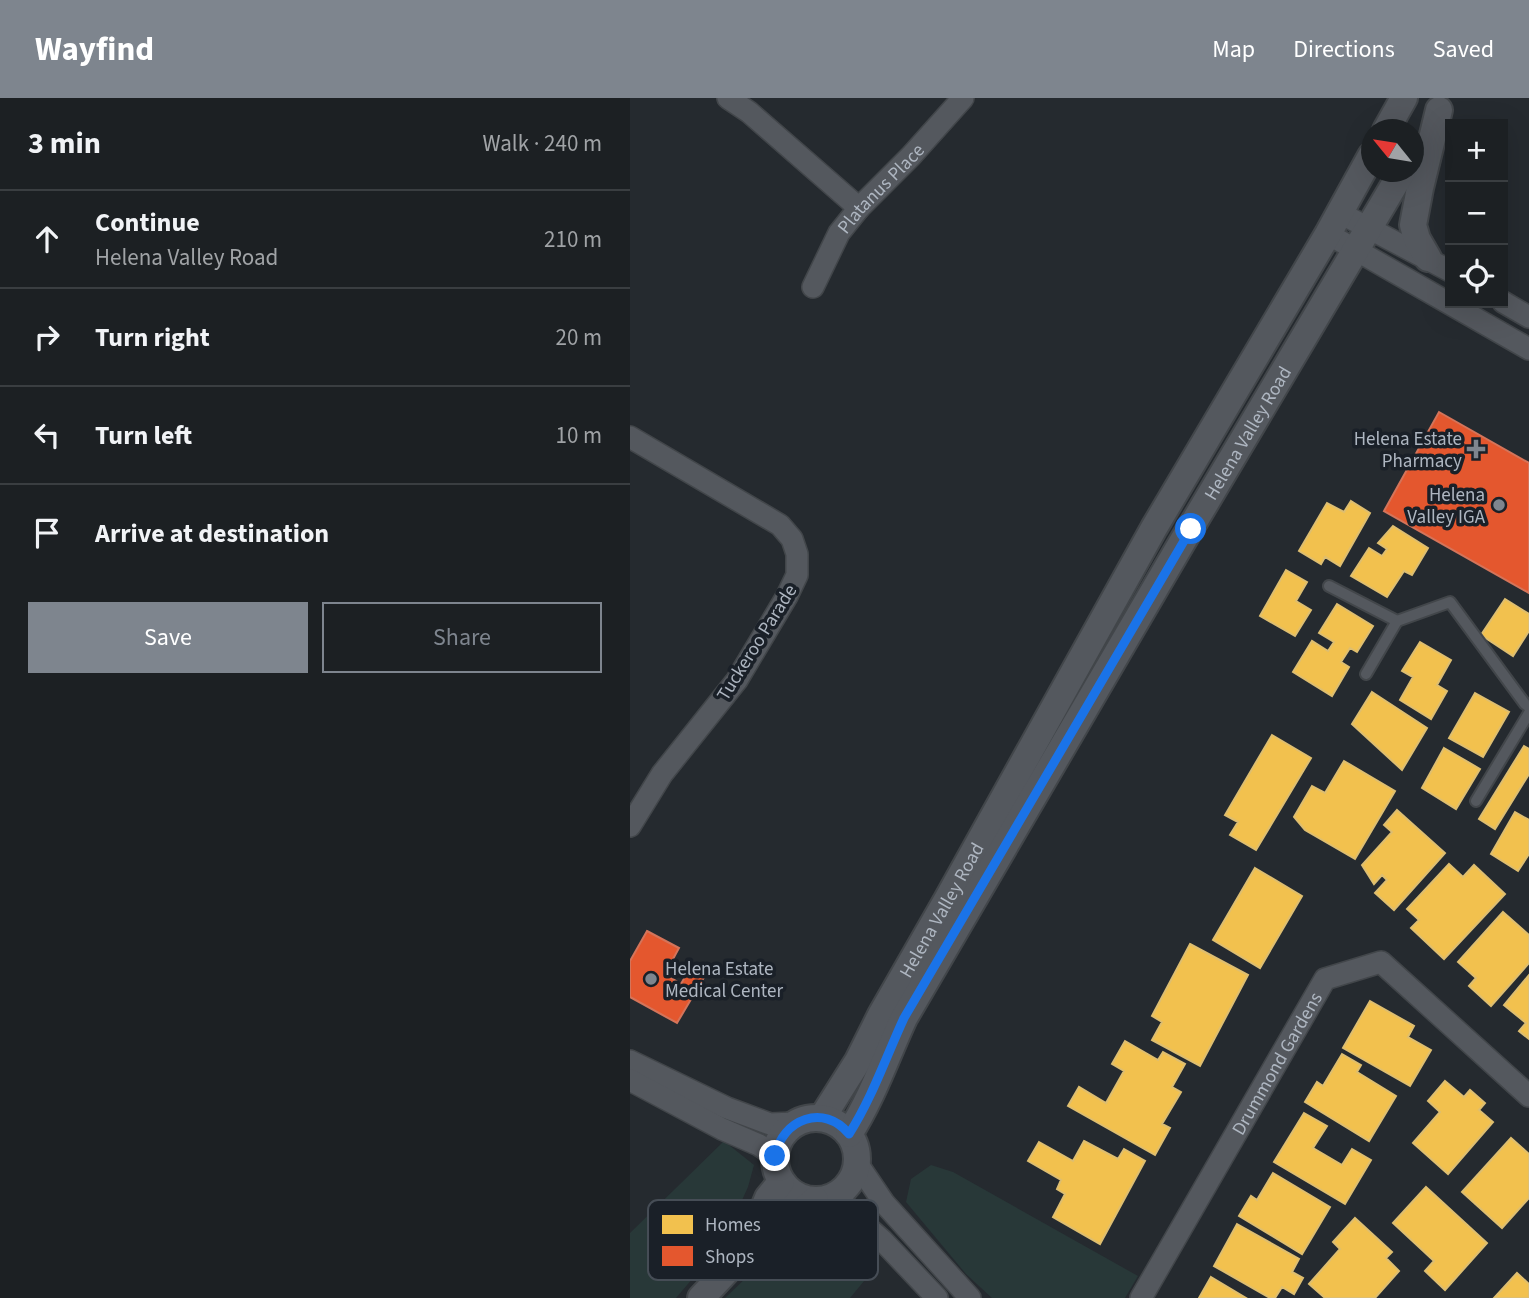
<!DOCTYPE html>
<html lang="en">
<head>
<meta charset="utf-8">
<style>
	:root { --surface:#1c2023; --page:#292d30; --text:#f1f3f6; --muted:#a0a3a6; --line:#3a3e41; --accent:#7e858e }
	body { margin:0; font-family:"Source Sans 3",sans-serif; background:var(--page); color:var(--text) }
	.controls { position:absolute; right:21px; top:21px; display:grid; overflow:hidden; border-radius:0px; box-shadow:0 7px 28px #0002 }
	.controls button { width:63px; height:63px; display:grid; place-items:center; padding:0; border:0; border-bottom:2px solid var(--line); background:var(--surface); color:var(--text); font:35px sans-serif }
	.compass { position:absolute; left:731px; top:21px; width:63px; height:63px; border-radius:50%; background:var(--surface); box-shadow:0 7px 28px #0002; rotate:300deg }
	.stop { position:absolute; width:21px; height:21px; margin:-16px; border:5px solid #1a73e8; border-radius:50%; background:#fff }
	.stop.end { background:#1a73e8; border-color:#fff; box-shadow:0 2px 7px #0008 }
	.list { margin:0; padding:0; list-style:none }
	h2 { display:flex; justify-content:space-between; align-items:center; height:91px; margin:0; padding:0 28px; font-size:30px }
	h2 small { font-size:23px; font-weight:400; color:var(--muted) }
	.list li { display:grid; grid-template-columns:46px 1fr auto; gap:21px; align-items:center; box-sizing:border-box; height:98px; padding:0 28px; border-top:2px solid var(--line) }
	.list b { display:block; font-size:26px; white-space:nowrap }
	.list p { margin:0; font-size:23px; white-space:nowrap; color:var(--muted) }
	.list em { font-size:23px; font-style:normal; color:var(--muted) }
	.actions { display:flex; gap:14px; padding:21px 28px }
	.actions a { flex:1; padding:16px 0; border:2px solid var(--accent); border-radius:0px; text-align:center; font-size:24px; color:var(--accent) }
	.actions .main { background:var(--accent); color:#fff }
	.icon { flex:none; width:38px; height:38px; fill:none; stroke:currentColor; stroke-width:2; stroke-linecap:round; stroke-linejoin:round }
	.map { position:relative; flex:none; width:899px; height:1200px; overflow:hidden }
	header { display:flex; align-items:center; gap:42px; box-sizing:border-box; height:98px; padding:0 35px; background:var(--accent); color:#fff }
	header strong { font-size:33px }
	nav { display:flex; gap:38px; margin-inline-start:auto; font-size:24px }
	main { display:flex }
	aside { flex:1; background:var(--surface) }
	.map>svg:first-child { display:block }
	.green { fill:#283838 }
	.homes { fill:#f2c14e; stroke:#debe70; stroke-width:2 }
	.shops { fill:#e4572e; stroke:#d4745a; stroke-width:2 }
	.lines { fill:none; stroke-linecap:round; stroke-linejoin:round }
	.service-casing { stroke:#42464a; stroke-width:14 }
	.minor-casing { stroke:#42464a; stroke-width:24 }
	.tertiary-casing { stroke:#42464a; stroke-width:30 }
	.service { stroke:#54585e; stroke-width:10 }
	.minor { stroke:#54585e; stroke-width:21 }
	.tertiary { stroke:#54585e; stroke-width:26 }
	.route { stroke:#1a73e8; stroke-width:9 }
	.poi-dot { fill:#7e858e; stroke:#1a2028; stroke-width:2.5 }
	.labels { text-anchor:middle; stroke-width:7; stroke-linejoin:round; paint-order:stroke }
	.street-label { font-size:19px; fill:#aeb6c1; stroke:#1a2028 }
	.poi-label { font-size:19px; fill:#aeb6c1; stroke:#1a2028; text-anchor:end }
	.key { fill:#1a2028; stroke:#464d56; stroke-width:2 }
	.key-label { font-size:19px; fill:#aeb6c1 }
</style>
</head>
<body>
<header>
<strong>Wayfind</strong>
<nav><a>Map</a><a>Directions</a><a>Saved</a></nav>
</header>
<main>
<aside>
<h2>3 min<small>Walk · 240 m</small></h2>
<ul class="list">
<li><svg class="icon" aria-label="ahead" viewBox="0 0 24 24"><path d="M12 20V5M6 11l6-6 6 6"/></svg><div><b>Continue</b><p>Helena Valley Road</p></div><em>210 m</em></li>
<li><svg class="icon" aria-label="right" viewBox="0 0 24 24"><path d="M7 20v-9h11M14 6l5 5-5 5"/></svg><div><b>Turn right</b></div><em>20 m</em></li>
<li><svg class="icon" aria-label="left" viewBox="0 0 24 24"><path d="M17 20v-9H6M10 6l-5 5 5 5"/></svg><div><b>Turn left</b></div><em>10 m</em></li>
<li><svg class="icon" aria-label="arrive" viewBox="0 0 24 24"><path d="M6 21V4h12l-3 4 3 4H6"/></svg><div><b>Arrive at destination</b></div></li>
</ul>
<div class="actions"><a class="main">Save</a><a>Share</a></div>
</aside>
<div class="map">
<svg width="899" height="1200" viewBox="0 0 899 1200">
	<rect width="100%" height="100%" fill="#252a2f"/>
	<path class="green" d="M94 1043 124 1067 118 1089 92 1146 46 1200H0V1135Z
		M301 1067 323 1074 508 1178 495 1200H362L336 1176 276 1104 281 1081Z
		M200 1120 244 1171 220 1200H95L162 1136Z"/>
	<path class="homes" d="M721 403 740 415 710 468 695 459 691 466 669 453 697 405 714 414Z
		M763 428 798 450 782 477 774 473 757 499 721 478 739 450 752 458 757 451 748 445Z
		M656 472 677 484 666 503 681 512 665 538 630 518Z
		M875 501 899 516V533L883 558 851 537Z
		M707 506 743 528 727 554 720 550 711 564 719 569 702 598 663 574 682 543 698 553 704 544 689 535Z
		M790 544 821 562 807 587 817 593 801 621 770 602 783 579 772 573Z
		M742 594 797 630 772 672 722 626Z
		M845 595 879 614 853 659 819 640Z
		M642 637 681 660 626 752 600 737 608 724 595 717Z
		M894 648 899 651V676L865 731 849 721Z
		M814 650 850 671 826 711 792 690Z
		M714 663 765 693 725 761 675 732 664 719 682 688 695 695Z
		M767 712 815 755 764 812 745 795 757 782 752 777 744 786 732 767 762 734 754 727Z
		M885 714 899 722V756L888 773 861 756Z
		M819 766 833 779 844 767 875 796 814 861 781 830 789 822 777 811Z
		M625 770 672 798 630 870 583 842Z
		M873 814 899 837V865L861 908 839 888 846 880 828 864Z
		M560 846 618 877 570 968 522 942 532 924 522 918Z
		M899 877V941L889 933 896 925 874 907Z
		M740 903 784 928 778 939 801 952 780 988 713 950Z
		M495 943 528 962 533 954 555 966 542 989 551 994 532 1026 540 1030 525 1057 438 1008 449 989 476 1005 494 973 482 966Z
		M712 956 731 967 727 974 766 998 739 1043 675 1004 687 984 693 988Z
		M815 983 834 999 840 992 855 1005 849 1012 863 1024 818 1076 783 1045 810 1014 798 1003Z
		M674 1015 697 1028 683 1050 712 1067 722 1051 741 1062 715 1106 644 1064Z
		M881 1040 899 1056V1100L872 1130 832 1094Z
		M454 1043 488 1061 494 1051 515 1063 470 1146 423 1119 435 1096 427 1091 431 1082 398 1063 409 1044 443 1063Z
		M643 1075 700 1109 672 1156 609 1118 621 1098 627 1102Z
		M796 1089 857 1145 815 1192 795 1173 804 1163 763 1125Z
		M725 1120 762 1154 756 1160 769 1173 745 1200H695L679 1186 710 1151 703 1144Z
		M607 1126 669 1161 662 1174 673 1180 664 1196 652 1189 645 1200H640L584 1168Z
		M887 1175 899 1186V1200H864Z
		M581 1179 616 1200H569Z"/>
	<path class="shops" d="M809 314 899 365V495L754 413Z
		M17 833 49 850 35 876 51 886 61 868 76 876 47 925 0 899V863Z"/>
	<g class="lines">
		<defs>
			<path id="service" d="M699 488 767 523 736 576
				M767 523 820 504 895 606 899 609
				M846 703 899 615"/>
			<g id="minor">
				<path d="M98 0 119 14 229 110"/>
				<path d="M710 115 820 173"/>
				<path d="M698 136 899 251"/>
				<path id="s1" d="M183 189 209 135 229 110 281 58 333 0"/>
				<path d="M873 204 899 219"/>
				<path d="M0 339 150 427 162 441 167 456V477L157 498 107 582 32 676 0 728"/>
				<path d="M0 963 97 1010 140 1026 165 1025"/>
				<path d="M0 982 92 1031 129 1047 145 1058"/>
				<path d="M227 1065 254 1105 340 1200"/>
				<path d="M206 1097 226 1119 252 1142 307 1200"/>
				<path id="s2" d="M511 1200 695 881 751 864 899 998"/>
			</g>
			<g id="tertiary">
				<path d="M756 32 774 0"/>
				<path d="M798 160 787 141 783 127 790 90 809 12"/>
				<path id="s3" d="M192 1020 228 963 251 917 317 802 524 430 698 136 741 58"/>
				<circle cx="186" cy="1061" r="41"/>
				<path id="s4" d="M219 1036C242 1000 256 959 274 920L551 446 772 74"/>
				<path d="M122 1146 120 1131 133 1112 138 1100 151 1084"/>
				<path d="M71 1200 122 1146 140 1142 185 1102"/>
			</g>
		</defs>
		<use href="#service" class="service-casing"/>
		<use href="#minor" class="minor-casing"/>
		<use href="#tertiary" class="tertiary-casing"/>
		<use href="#service" class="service"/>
		<use href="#minor" class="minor"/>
		<use href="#tertiary" class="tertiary"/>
	</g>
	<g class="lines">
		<path class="route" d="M145 1058C152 1021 194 1005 219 1036 242 1000 256 959 274 920L561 431"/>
	</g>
	<g class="poi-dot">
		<path d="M842.5 340.5h7v7h7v7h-7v7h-7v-7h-7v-7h7z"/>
		<circle cx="869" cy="407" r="7"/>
		<circle cx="21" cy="881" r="7"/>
	</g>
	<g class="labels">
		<g class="street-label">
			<text dy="7" stroke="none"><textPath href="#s1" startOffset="121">Platanus Place</textPath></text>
			<text dy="7" stroke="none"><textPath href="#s4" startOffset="807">Helena Valley Road</textPath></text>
			<text transform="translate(126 544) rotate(-58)" y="7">Tuckeroo Parade</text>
			<text dy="7" stroke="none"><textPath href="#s3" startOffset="240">Helena Valley Road</textPath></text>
			<text dy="7" stroke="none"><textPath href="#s2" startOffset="271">Drummond Gardens</textPath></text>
		</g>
		<g class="poi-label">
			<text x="832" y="347">Helena Estate<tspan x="832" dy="22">Pharmacy</tspan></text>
			<text x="855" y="403">Helena<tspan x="855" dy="22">Valley IGA</tspan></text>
			<text x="35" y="877" text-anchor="start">Helena Estate<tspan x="35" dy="22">Medical Center</tspan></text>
		</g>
	</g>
	<rect x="18" y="1102" width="230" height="80" rx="10" class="key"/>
	<rect x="32" y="1117" width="31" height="19" fill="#f2c14e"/>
	<rect x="32" y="1148" width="31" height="20" fill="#e4572e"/>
	<g class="key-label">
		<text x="75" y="1133">Homes</text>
		<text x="75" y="1165">Shops</text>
	</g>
</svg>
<div class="controls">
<button>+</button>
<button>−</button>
<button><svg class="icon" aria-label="locate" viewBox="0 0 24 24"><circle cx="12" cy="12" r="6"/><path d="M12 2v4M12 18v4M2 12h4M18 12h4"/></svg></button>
</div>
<svg class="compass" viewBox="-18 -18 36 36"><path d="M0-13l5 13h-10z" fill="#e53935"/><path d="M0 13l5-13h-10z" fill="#a0a3a6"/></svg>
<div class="stop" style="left:561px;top:431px"></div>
<div class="stop end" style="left:145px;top:1058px"></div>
</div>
</main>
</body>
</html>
